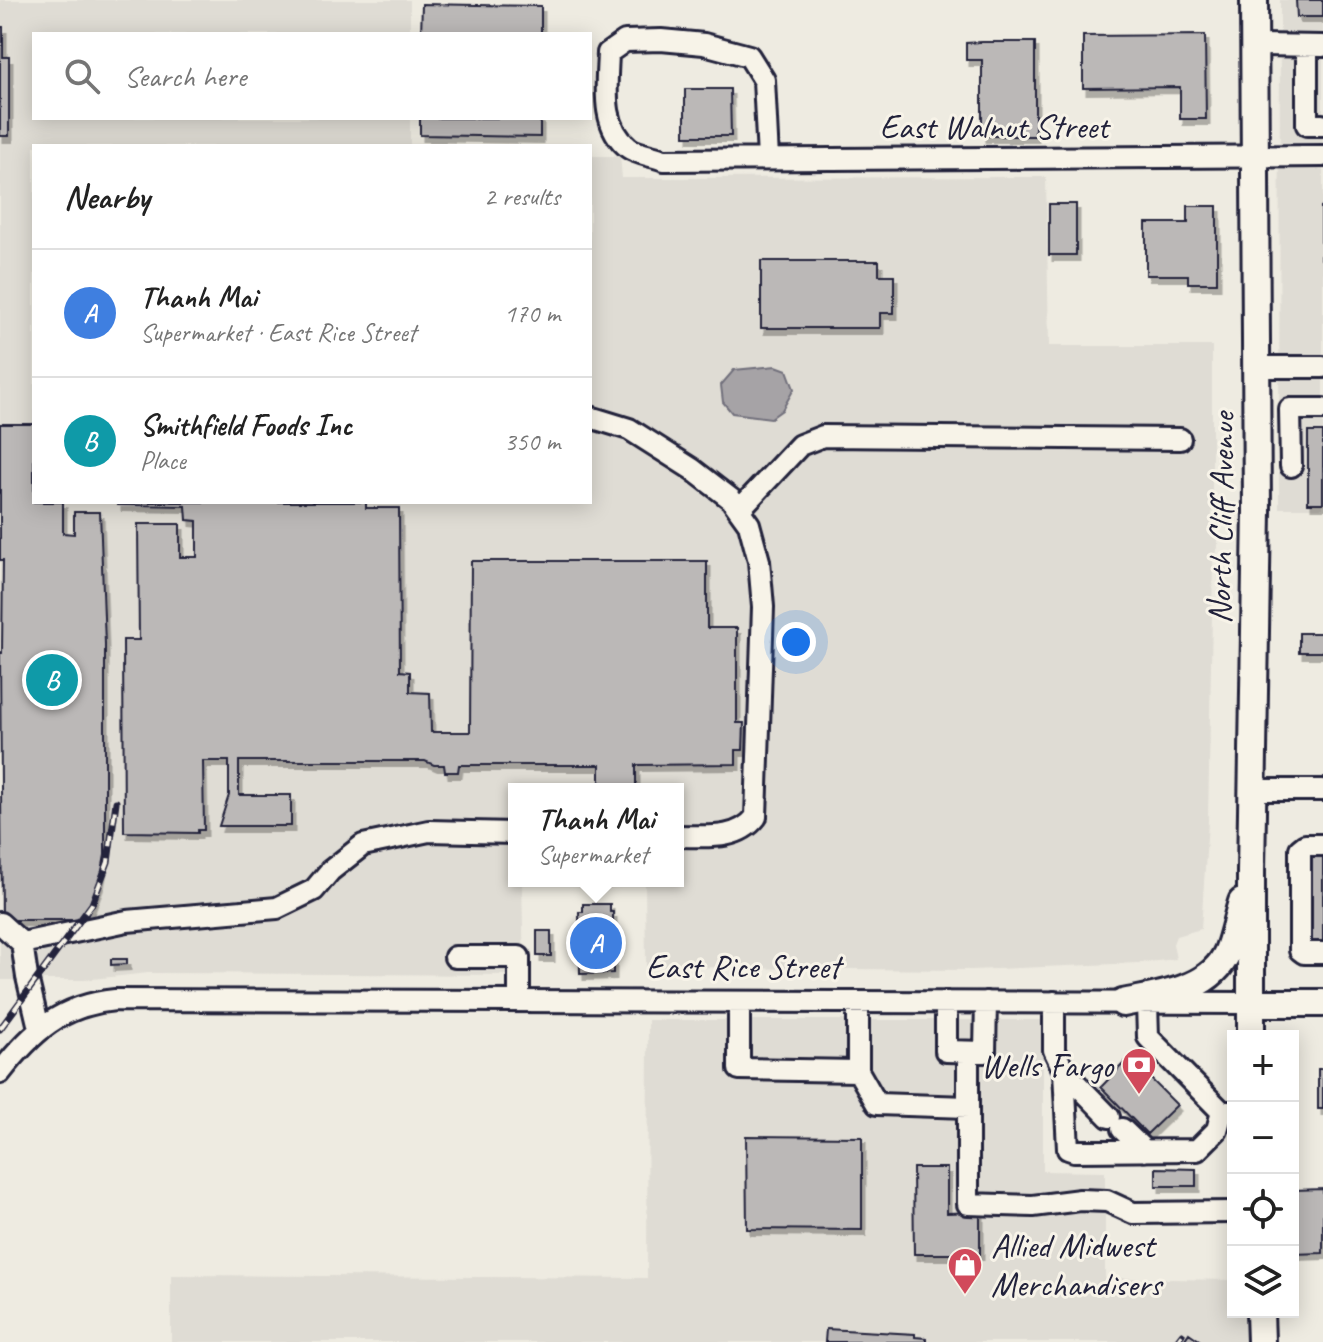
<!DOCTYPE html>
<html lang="en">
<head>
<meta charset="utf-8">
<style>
	:root { --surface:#fff; --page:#f2f2f2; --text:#222; --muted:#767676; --line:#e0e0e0; --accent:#db2777 }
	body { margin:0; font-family:Caveat,sans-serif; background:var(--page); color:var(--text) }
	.controls { position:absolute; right:24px; bottom:24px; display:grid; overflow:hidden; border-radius:0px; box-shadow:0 4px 20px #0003 }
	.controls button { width:72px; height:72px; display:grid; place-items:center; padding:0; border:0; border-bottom:2px solid var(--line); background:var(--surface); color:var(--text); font:40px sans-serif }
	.you { position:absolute; left:796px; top:642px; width:28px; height:28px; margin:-20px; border:6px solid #fff; border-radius:50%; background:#1a73e8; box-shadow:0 0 0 12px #1a73e833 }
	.badge { display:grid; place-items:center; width:52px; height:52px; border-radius:50%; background:var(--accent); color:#fff; font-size:26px; font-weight:700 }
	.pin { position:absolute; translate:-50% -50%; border:4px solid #fff; box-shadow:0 2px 8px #0006 }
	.popup { position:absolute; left:508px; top:783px; width:176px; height:104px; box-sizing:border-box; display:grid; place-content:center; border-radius:0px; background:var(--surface); filter:drop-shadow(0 2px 6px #0005); font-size:26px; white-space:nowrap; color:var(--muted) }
	.popup b { font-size:30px; color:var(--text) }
	.popup::after { content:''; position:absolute; left:50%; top:100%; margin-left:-16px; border:16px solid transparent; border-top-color:var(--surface) }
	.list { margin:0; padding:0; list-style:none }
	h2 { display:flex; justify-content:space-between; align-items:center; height:104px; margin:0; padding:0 32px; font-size:34px }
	h2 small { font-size:26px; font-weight:400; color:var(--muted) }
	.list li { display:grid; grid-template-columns:52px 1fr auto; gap:24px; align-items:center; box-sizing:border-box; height:128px; padding:0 32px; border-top:2px solid var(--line) }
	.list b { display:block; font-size:30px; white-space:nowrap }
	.list p { margin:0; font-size:26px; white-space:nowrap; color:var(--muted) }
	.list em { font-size:26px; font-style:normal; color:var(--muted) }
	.icon { flex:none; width:44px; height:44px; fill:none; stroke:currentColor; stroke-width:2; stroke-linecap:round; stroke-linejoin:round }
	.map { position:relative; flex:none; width:1323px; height:1342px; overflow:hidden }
	.search { position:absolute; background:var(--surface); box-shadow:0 4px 20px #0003; left:32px; top:32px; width:560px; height:88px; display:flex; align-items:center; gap:20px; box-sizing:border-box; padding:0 28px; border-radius:0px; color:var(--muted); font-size:30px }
	.panel { position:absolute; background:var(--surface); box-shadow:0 4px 20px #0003; left:32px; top:144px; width:560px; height:360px; border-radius:0px }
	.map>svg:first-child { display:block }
	.built { fill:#dfdcd4 }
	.water { fill:#a6a3a6; stroke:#716f7b; stroke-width:2 }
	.building { fill:#bbb8b7; stroke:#22223b; stroke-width:2; filter:url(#shadow) }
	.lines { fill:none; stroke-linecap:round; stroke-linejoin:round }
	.minor-casing { stroke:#22223b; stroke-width:26 }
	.major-casing { stroke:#22223b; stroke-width:32 }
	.minor { stroke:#f7f3e8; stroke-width:20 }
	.major { stroke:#f7f3e8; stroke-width:26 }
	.rail-casing { stroke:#22223b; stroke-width:7 }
	.rail { stroke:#f7f3e8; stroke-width:4; stroke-dasharray:12; stroke-linecap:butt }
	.labels { text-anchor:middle; stroke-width:6; stroke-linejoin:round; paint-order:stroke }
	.street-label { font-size:34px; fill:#22223b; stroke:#f7f3e8 }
	.poi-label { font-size:34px; fill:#22223b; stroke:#f7f3e8; text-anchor:end }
</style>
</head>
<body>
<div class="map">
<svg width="1323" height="1342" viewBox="0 0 1323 1342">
	<defs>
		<filter id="shadow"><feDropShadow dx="3.5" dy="6" stdDeviation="0" flood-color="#0004"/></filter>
	</defs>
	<rect width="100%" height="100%" fill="#eeebe1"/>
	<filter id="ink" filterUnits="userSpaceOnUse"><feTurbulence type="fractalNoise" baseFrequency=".0125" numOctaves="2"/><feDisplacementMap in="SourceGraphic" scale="16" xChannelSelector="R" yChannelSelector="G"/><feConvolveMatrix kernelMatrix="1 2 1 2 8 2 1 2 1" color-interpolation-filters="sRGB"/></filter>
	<g filter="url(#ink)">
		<path class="built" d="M0 0H410V34H34V118H410V146H34V502H590V156H620L622 178 1046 177 1049 346H1212V521L1218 524V544L1213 561 1208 822 1201 929 1176 936 1173 944 1176 959 1138 963 971 970 840 969 829 966 793 969 646 966 645 883 535 881H678V789H514V881H522L524 975 148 973 83 980H0Z
			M1280 0H1323V508H1279Z
			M648 1020H1043V1171L1105 1172V1278L1233 1280V1312H1245V1342H171V1275L647 1278Z"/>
		<path class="water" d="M776 366 787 370 794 389 782 410 771 418 732 413 723 402 721 385 734 370Z"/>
		<path class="building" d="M1296 0H1323V17H1297Z
			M422 4 541 6V34H421Z
			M0 27H3V57H9V136H0Z
			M1205 35 1206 119H1180V87L1083 88V36Z
			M982 42H1035V136H982V60H966V43Z
			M685 89H730L731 136H685Z
			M420 118H540V137L420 135Z
			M1049 204H1076V255H1049Z
			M1188 206H1217V283H1188V275H1146V223H1188Z
			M1321 207H1323V259H1321Z
			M761 261H879V275H894V313H880V328H761Z
			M0 424H34V502H63V533L74 534V512H100L105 644V855L100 882 86 920H2L0 653H2L3 560H0Z
			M1308 432H1323V503H1308Z
			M118 502H366V508H399L400 671 410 672V692L430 693 431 732H470L471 561H707V628H737V723H744L743 750H736V764L636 765V789H600V765H459L458 772H445L444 765H434L425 761H239V795H291V826H219L229 795V761H203L204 830H198V833L124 832 123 640H139L138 524H180V557H197V521L187 520 186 506 118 505Z
			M1299 633H1323V652H1299Z
			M1311 849H1323V942H1311Z
			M583 904H610V912H613V973L580 974 579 912H583Z
			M537 931H551V956H537Z
			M111 959H127V964L111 965Z
			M1125 1062 1131 1068 1136 1064 1177 1105 1147 1134 1101 1087Z
			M1318 1069H1323V1109H1318Z
			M746 1136 862 1137V1230L747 1229Z
			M913 1168H947V1213L980 1212V1254H914Z
			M1156 1168 1196 1169V1186H1156Z
			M1323 1189V1253L1293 1254V1190Z
			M826 1329 915 1334V1337L926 1338V1342H825Z
			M1189 1333 1202 1342H1183Z"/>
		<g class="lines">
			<defs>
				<path id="minor" d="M1254 45 1323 46
					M1307 46V125H1322
					M768 159 764 80 749 56 704 44 661 40 625 41 608 53C607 85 600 126 629 148 637 154 654 156 664 160L1323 156
					M1257 367H1323
					M590 417 629 429 692 469 731 499 749 524 759 561 763 607 756 817C737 841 706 836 678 836
					M1291 466 1290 409H1323
					M739 510 800 445 823 436 1180 439
					M1252 790H1323
					M1323 845H1305L1300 849V950L1304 953H1323
					M0 923 22 943 27 977 39 1028
					M22 943 127 921 277 908 314 890 330 871 363 845 429 831 514 833
					M455 957H519V1001
					M739 1002V1069L858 1071V1002
					M946 1002V1051L985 1052 986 1002
					M1054 1002V1050L1064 1071 1068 1149 1074 1151 1197 1150 1217 1130 1222 1112
					M1147 1003 1148 1037 1222 1112H1233
					M968 1052V1204L1033 1206 1080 1200 1107 1201 1133 1213 1233 1212
					M858 1071 877 1104 968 1107
					M1064 1071 1109 1117
					M0 1073C32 1032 61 1005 115 1000L1250 1003
					M1122 1129 1145 1151"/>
				<path id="major" d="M1123 1003C1160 995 1211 991 1228 951 1234 936 1237 918 1242 902
					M1250 1003H1323
					M1251 1036V872L1257 511 1254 0
					M1260 1312 1261 1342"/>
			</defs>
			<use href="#minor" class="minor-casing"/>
			<use href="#major" class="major-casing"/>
			<use href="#minor" class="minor"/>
			<use href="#major" class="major"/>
			<defs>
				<path id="rail" d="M0 1029 92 904 108 862 116 802
					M1176 1342 1182 1334"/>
			</defs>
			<use href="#rail" class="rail-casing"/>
			<use href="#rail" class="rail"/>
		</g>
	</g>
	<defs>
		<symbol id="bank-pin" viewBox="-11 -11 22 30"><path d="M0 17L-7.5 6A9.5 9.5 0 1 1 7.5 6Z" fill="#d1495b" stroke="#f7f3e8"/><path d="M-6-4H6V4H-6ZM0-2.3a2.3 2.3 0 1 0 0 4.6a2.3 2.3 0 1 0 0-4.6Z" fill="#fff"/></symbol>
		<symbol id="shop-pin" viewBox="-11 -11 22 30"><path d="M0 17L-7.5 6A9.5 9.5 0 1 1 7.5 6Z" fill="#d1495b" stroke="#f7f3e8"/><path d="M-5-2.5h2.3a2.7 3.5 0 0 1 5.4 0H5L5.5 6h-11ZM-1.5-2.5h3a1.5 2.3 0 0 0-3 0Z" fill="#fff"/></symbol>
	</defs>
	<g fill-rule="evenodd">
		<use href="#bank-pin" x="1119" y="1045" width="40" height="54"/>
		<use href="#shop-pin" x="945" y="1245" width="40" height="54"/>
	</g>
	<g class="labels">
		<g class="street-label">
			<text x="994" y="138">East Walnut Street</text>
			<text transform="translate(1220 518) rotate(-89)" y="12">North Cliff Avenue</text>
			<text x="743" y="978">East Rice Street</text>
		</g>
		<g class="poi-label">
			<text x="1113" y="1077">Wells Fargo</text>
			<text x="991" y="1257" text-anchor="start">Allied Midwest<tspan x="991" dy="39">Merchandisers</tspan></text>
		</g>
	</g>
</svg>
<div class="controls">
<button>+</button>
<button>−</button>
<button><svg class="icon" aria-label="locate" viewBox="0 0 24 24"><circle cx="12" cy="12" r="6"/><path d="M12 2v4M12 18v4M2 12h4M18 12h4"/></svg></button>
<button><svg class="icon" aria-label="layers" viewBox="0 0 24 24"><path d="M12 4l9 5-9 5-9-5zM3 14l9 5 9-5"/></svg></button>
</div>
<div class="you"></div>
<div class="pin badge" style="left:596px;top:943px;background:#3f7fe0">A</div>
<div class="popup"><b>Thanh Mai</b>Supermarket</div>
<div class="pin badge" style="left:52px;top:680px;background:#0f9aa8">B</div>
<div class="search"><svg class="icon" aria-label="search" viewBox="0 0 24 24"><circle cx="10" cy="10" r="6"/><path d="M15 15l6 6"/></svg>Search here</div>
<section class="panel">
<h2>Nearby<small>2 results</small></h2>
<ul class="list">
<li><span class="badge" style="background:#3f7fe0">A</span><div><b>Thanh Mai</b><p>Supermarket · East Rice Street</p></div><em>170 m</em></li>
<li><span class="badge" style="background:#0f9aa8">B</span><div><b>Smithfield Foods Inc</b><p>Place</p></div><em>350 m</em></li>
</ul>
</section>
</div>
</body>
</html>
